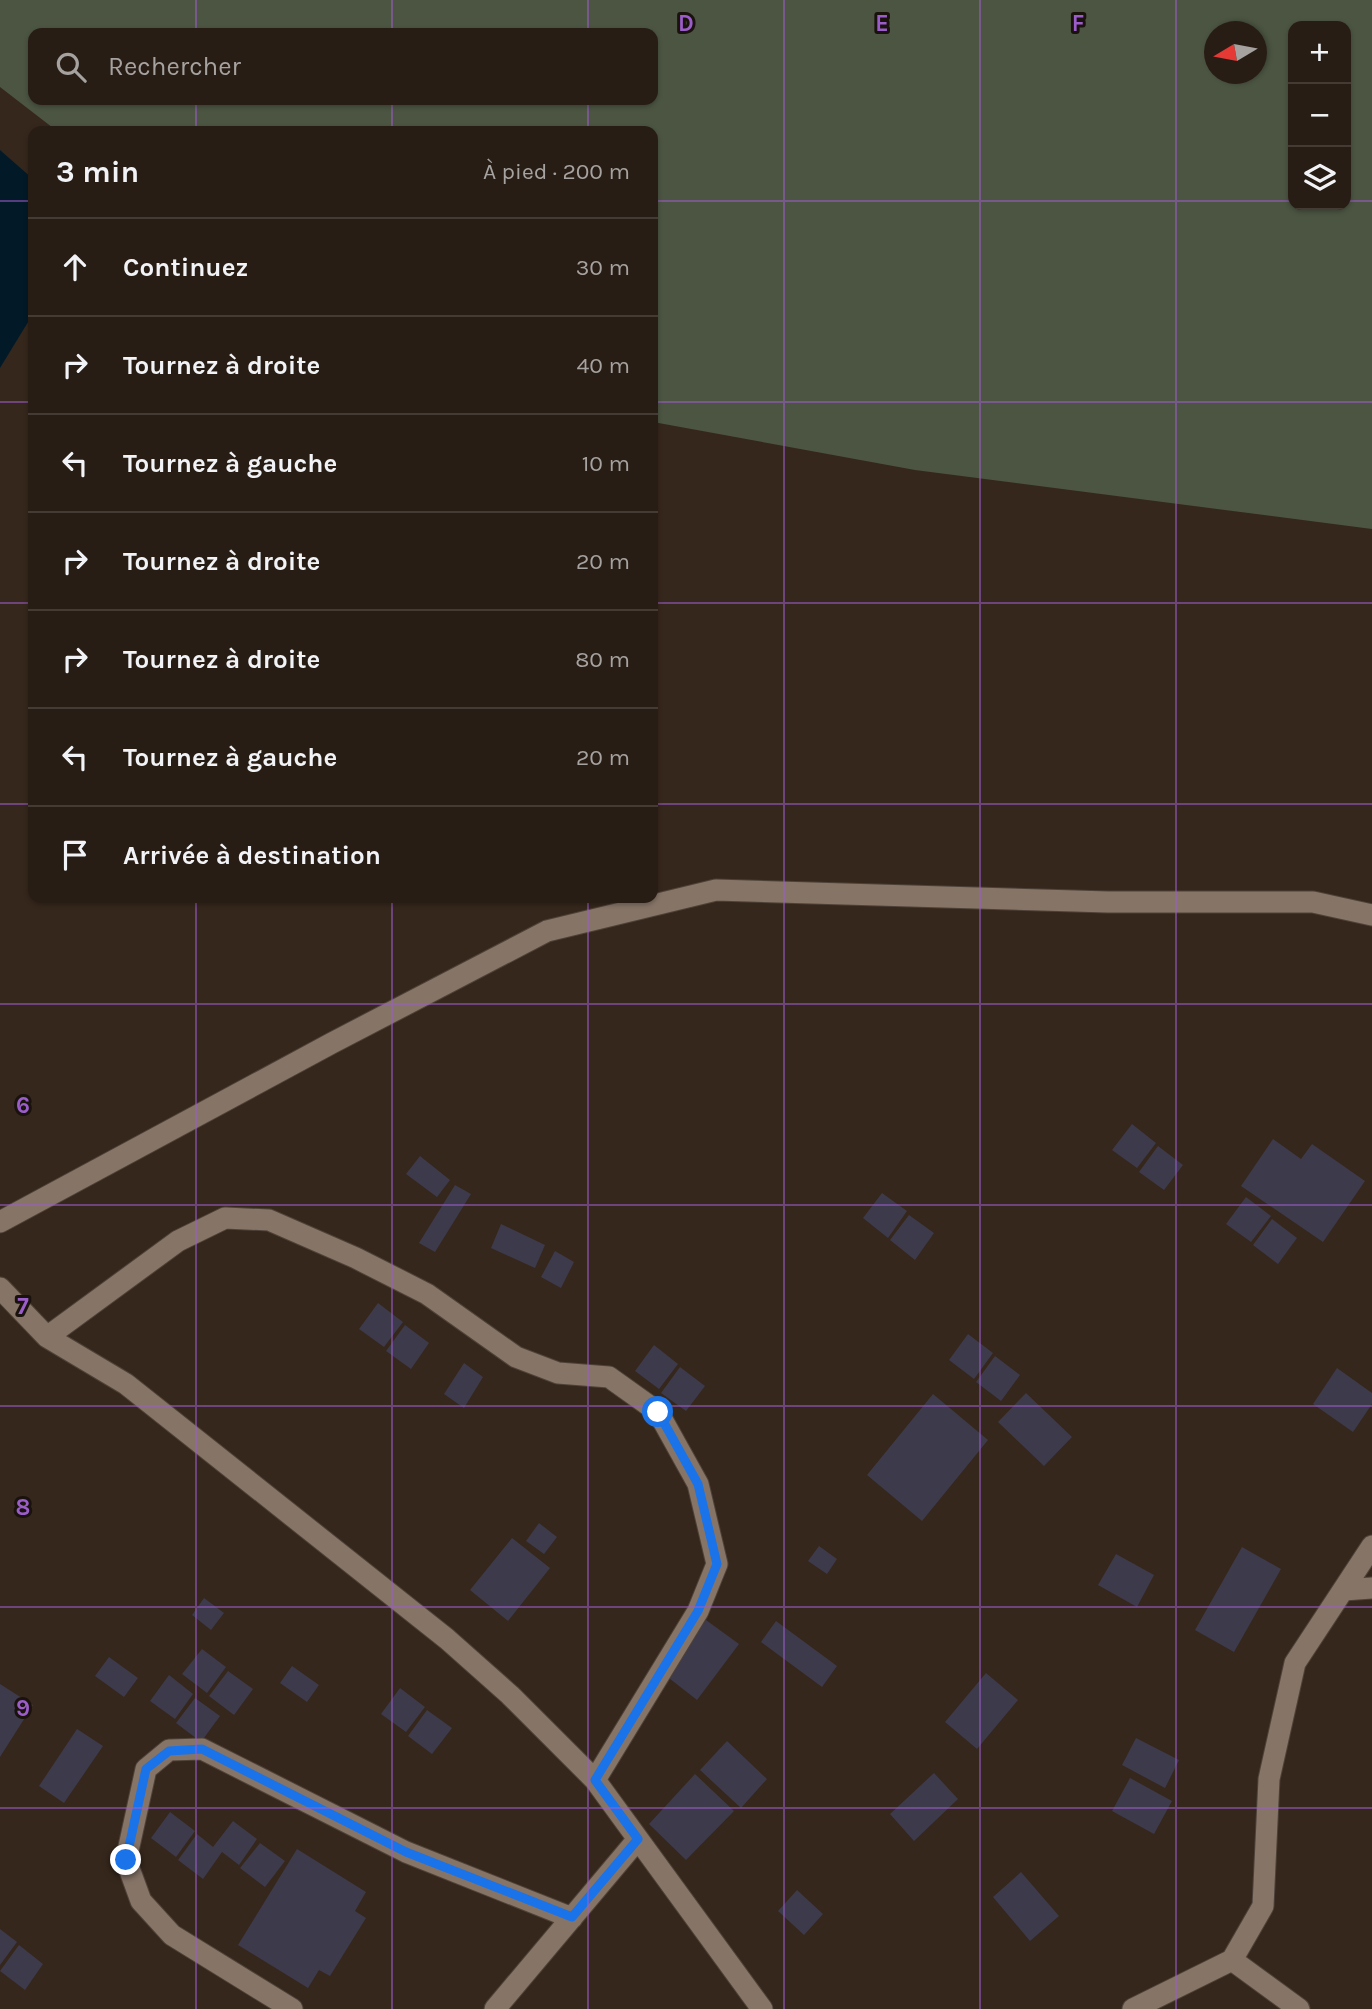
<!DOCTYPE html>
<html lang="fr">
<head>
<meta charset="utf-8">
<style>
	:root { --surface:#281d15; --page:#30261e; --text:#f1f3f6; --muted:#a5a2a0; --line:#443b34 }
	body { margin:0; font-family:Karla,sans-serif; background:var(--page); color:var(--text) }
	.controls { position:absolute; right:21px; top:21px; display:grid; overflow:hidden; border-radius:14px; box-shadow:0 2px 5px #0004 }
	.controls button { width:63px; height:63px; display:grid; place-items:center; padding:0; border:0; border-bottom:2px solid var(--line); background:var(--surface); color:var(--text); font:35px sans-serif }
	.compass { position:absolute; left:1204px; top:21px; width:63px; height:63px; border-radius:50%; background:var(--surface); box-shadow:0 2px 5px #0004; rotate:260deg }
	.stop { position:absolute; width:21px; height:21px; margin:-16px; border:5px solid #1a73e8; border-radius:50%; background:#fff }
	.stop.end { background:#1a73e8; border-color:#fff; box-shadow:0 2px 7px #0008 }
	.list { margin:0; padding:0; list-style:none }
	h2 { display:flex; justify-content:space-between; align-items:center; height:91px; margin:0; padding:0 28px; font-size:30px }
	h2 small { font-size:23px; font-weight:400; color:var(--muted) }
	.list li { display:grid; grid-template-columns:46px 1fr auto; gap:21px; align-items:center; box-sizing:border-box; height:98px; padding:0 28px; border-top:2px solid var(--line) }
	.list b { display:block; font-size:26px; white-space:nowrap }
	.list em { font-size:23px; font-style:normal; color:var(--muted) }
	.icon { flex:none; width:38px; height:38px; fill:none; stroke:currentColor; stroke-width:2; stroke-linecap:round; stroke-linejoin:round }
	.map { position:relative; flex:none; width:1372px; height:2009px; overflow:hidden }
	.search { position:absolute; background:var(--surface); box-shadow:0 2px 5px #0004; left:28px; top:28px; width:630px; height:77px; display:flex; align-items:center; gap:18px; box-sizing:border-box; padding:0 24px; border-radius:14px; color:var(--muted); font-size:26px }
	.panel { position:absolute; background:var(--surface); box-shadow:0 2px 5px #0004; left:28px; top:126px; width:630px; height:777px; border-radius:14px }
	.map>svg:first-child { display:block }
	.green { fill:#4c5542; fill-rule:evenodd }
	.water { fill:#021a27 }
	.building { fill:#3d3a4b }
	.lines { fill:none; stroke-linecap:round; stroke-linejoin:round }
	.street-casing { stroke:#4e4238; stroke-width:23 }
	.street { stroke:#867467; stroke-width:21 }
	.route { stroke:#1a73e8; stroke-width:9 }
	.grid { fill:none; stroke:#9b5dca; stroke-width:2; stroke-opacity:0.55 }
	.grid-label { font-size:23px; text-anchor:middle; font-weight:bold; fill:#9b5dca; stroke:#19120d; stroke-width:6; stroke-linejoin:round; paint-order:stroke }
</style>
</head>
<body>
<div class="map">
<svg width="1372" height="2009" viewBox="0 0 1372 2009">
	<rect width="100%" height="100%" fill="#36271c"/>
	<path class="green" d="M0 0H1372V529L915 470 653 422V131H57L0 87ZM1293 26H1346V205H1293ZM1214 32H1256V74H1214ZM33 33H653V100H33Z"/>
	<path class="water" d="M0 150 33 179V314L0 368Z"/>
	<path class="building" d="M1132 1124 1156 1143 1137 1168 1112 1150Z
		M1273 1139 1301 1159 1312 1144 1365 1181 1323 1242 1241 1186Z
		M1158 1146 1183 1165 1164 1190 1139 1172Z
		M420 1156 450 1180 437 1197 406 1174Z
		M455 1185 471 1194 435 1252 419 1243Z
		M882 1193 907 1211 888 1238 863 1218Z
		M1246 1197 1271 1216 1251 1242 1226 1224Z
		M909 1215 934 1233 915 1260 890 1240Z
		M1272 1219 1297 1238 1278 1264 1253 1245Z
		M501 1224 545 1245 535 1268 491 1248Z
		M555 1251 574 1262 561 1288 541 1277Z
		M378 1303 403 1322 384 1347 359 1329Z
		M405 1325 429 1343 411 1369 386 1351Z
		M968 1334 993 1353 974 1379 949 1360Z
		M654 1345 678 1364 659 1389 635 1371Z
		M995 1356 1020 1375 1001 1401 976 1382Z
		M464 1363 483 1377 464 1408 444 1394Z
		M680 1367 705 1386 686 1411 661 1393Z
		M1337 1368 1372 1393V1404L1353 1432 1313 1404Z
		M1026 1393 1072 1437 1044 1466 998 1422Z
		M933 1394 988 1440 922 1521 867 1475Z
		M539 1523 557 1537 544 1554 526 1541Z
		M512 1538 550 1568 508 1621 470 1590Z
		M819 1546 837 1559 827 1574 808 1561Z
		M1242 1547 1281 1569 1234 1652 1195 1630Z
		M1116 1554 1154 1575 1137 1607 1098 1585Z
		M204 1598 224 1613 211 1630 192 1615Z
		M706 1620 739 1644 697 1700 665 1675Z
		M776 1621 837 1666 822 1687 761 1642Z
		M202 1649 226 1667 207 1693 182 1674Z
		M109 1657 138 1678 124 1697 95 1676Z
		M292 1666 319 1685 307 1702 280 1683Z
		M228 1671 253 1689 234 1715 209 1696Z
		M986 1673 1018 1700 977 1749 945 1722Z
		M169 1675 193 1694 175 1719 150 1701Z
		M0 1684 33 1705 0 1757Z
		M400 1688 425 1707 406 1732 381 1714Z
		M195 1698 220 1716 201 1742 176 1723Z
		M427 1710 452 1728 432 1754 408 1736Z
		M77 1729 103 1746 64 1803 39 1786Z
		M1136 1738 1179 1760 1165 1788 1122 1765Z
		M727 1741 767 1779 741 1808 700 1770Z
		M934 1773 958 1799 914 1841 890 1814Z
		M695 1774 734 1811 686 1860 649 1824Z
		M1130 1778 1172 1801 1154 1834 1112 1811Z
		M170 1812 195 1831 176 1857 151 1838Z
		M233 1821 257 1839 239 1865 222 1852 203 1879 178 1860 197 1834 213 1847Z
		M260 1843 285 1861 265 1887 240 1868Z
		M297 1849 366 1892 355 1911 366 1918 330 1976 319 1970 308 1988 238 1945Z
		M1021 1872 1059 1916 1030 1941 993 1897Z
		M797 1890 823 1914 804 1935 778 1911Z
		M0 1929 17 1942 0 1965Z
		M19 1945 43 1964 25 1990 0 1971Z"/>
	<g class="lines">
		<defs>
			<path id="street" d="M0 1222 332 1043 547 931 716 890 1108 902H1313L1372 915
				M0 1288 47 1337 126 1384 447 1639 510 1695 595 1780 762 2009
				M47 1337 178 1241 225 1218 269 1220 356 1258 427 1294 516 1357 558 1373 609 1377 658 1412 698 1484 717 1564 698 1611 595 1780
				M1344 1590 1372 1588
				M1232 1960 1299 2009
				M292 2009 172 1935 141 1901 126 1860 146 1769 169 1750 202 1749 406 1852 572 1918
				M495 2009 638 1839
				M1133 2009 1232 1960 1263 1906 1269 1779 1295 1663 1372 1546"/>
		</defs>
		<use href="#street" class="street-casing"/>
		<use href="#street" class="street"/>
	</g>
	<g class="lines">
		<path class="route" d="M126 1860 146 1769 169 1751 202 1749 406 1852 572 1917 638 1839 595 1780 698 1611 717 1564 698 1484 658 1412"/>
	</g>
	<path class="grid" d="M196 0V33M392 0V33M588 0V33M784 0V2009M980 0V2009M1176 0V2009M196 100V131M392 100V131M588 100V131M0 201H33M653 201H1293M1346 201H1372M0 402H33M653 402H1372M0 603H33M653 603H1372M0 804H33M653 804H1372M196 898V2009M392 898V2009M588 898V2009M0 1004H1372M0 1205H1372M0 1406H1372M0 1607H1372M0 1808H1372"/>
	<g class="grid-label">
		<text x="686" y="31">D</text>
		<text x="882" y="31">E</text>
		<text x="1078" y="31">F</text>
		<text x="23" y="1113">6</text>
		<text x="23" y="1314">7</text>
		<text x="23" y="1515">8</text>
		<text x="23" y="1716">9</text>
	</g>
</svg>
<div class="controls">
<button>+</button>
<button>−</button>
<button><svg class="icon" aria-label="layers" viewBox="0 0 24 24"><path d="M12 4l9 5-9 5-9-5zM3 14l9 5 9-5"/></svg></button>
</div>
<svg class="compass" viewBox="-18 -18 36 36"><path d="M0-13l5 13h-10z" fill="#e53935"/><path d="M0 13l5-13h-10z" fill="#a5a2a0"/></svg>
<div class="stop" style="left:658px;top:1412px"></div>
<div class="stop end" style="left:126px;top:1860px"></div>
<div class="search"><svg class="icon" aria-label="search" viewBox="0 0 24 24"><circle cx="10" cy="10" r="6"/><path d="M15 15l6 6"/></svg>Rechercher</div>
<section class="panel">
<h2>3 min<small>À pied · 200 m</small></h2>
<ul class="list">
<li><svg class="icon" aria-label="ahead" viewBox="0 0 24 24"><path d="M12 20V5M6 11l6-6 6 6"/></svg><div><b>Continuez</b></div><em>30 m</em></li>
<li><svg class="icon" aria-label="right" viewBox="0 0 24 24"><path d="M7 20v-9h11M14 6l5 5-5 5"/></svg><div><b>Tournez à droite</b></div><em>40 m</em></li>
<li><svg class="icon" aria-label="left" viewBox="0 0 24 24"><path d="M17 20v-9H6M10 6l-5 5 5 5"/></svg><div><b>Tournez à gauche</b></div><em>10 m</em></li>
<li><svg class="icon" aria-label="right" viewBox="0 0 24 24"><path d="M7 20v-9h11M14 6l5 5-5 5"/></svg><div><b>Tournez à droite</b></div><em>20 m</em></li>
<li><svg class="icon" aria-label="right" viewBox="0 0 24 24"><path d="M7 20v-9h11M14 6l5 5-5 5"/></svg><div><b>Tournez à droite</b></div><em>80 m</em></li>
<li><svg class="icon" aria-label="left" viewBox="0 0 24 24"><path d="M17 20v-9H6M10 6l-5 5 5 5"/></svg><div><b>Tournez à gauche</b></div><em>20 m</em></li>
<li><svg class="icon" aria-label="arrive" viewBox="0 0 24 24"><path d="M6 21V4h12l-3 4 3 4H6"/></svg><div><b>Arrivée à destination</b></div></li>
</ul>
</section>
</div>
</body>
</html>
